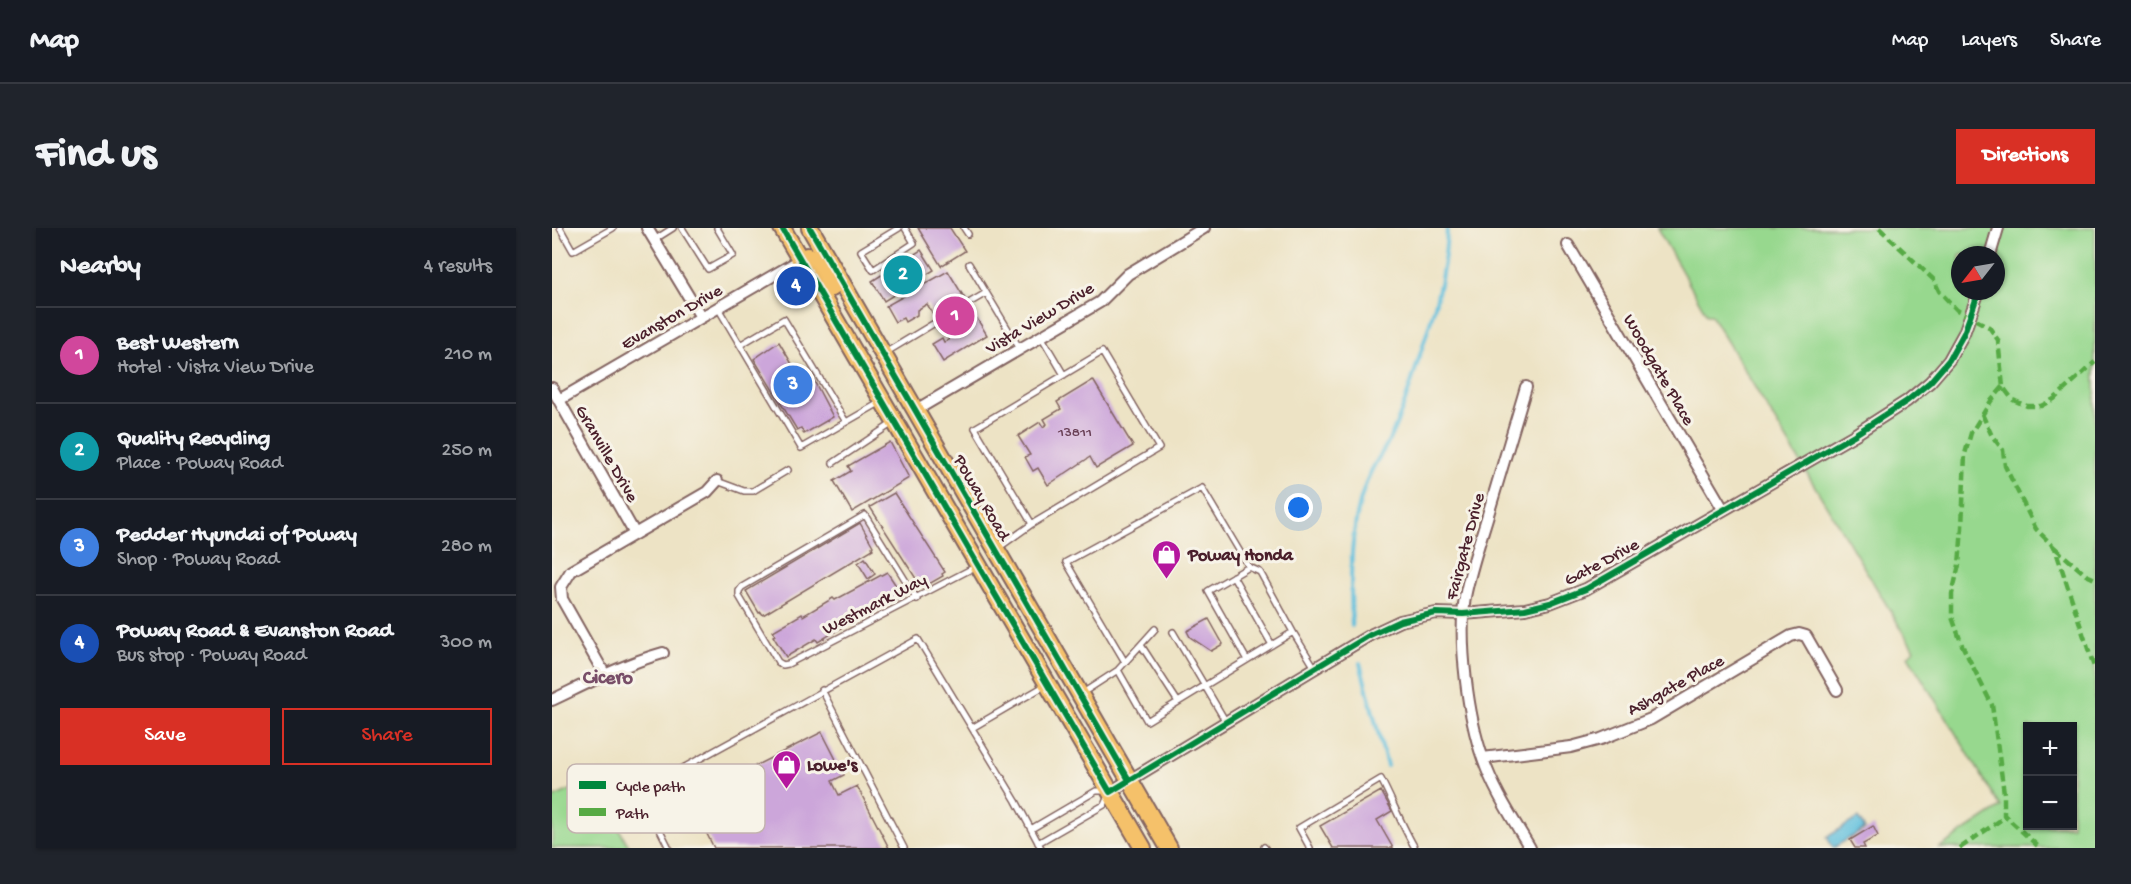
<!DOCTYPE html>
<html lang="en">
<head>
<meta charset="utf-8">
<style>
	:root { --surface:#171b24; --page:#20242c; --text:#f1f3f6; --muted:#9ea1a6; --line:#363941; --accent:#d93025 }
	body { margin:0; font-family:"Gochi Hand",sans-serif; background:var(--page); color:var(--text) }
	.controls { position:absolute; right:18px; bottom:18px; display:grid; overflow:hidden; border-radius:0px; box-shadow:0 2px 4px #0004 }
	.controls button { width:54px; height:54px; display:grid; place-items:center; padding:0; border:0; border-bottom:2px solid var(--line); background:var(--surface); color:var(--text); font:30px sans-serif }
	.compass { position:absolute; left:1399px; top:18px; width:54px; height:54px; border-radius:50%; background:var(--surface); box-shadow:0 2px 4px #0004; rotate:239deg }
	.you { position:absolute; left:747px; top:280px; width:21px; height:21px; margin:-15px; border:4px solid #fff; border-radius:50%; background:#1a73e8; box-shadow:0 0 0 9px #1a73e833 }
	.badge { display:grid; place-items:center; width:39px; height:39px; border-radius:50%; background:var(--accent); color:#fff; font-size:20px; font-weight:700 }
	.pin { position:absolute; translate:-50% -50%; border:3px solid #fff; box-shadow:0 2px 6px #0006 }
	.list { margin:0; padding:0; list-style:none }
	h2 { display:flex; justify-content:space-between; align-items:center; height:78px; margin:0; padding:0 24px; font-size:26px }
	h2 small { font-size:20px; font-weight:400; color:var(--muted) }
	.list li { display:grid; grid-template-columns:39px 1fr auto; gap:18px; align-items:center; box-sizing:border-box; height:96px; padding:0 24px; border-top:2px solid var(--line) }
	.list b { display:block; font-size:22px; white-space:nowrap }
	.list p { margin:0; font-size:20px; white-space:nowrap; color:var(--muted) }
	.list em { font-size:20px; font-style:normal; color:var(--muted) }
	.actions { display:flex; gap:12px; padding:18px 24px }
	.actions a { flex:1; padding:14px 0; border:2px solid var(--accent); border-radius:0px; text-align:center; font-size:21px; color:var(--accent) }
	.actions .main { background:var(--accent); color:#fff }
	.map { position:relative; flex:none; width:1543px; height:620px; overflow:hidden; border-radius:0px }
	header { display:flex; align-items:center; gap:36px; box-sizing:border-box; height:84px; padding:0 30px; background:var(--surface); border-bottom:2px solid var(--line) }
	header strong { font-size:28px }
	nav { display:flex; gap:33px; margin-inline-start:auto; font-size:21px }
	.intro { display:flex; align-items:center; justify-content:space-between; box-sizing:border-box; height:144px; padding:0 36px }
	h1 { margin:0; font-size:42px }
	.button { padding:15px 27px; border-radius:0px; background:var(--accent); color:#fff; font-size:21px; font-weight:700 }
	main { display:flex; gap:36px; padding:0 36px }
	aside { flex:1; background:var(--surface); border-radius:0px; box-shadow:0 2px 4px #0004 }
	.map>svg:first-child { display:block }
	.green { fill:#97d88e; stroke:#707c5c; stroke-width:1.5; fill-rule:evenodd }
	.water { fill:#5fbfdd; stroke:#546f84; stroke-width:1.5 }
	.lines { fill:none; stroke-linecap:round; stroke-linejoin:round }
	.stream { stroke:#5fbfdd; stroke-width:4 }
	.building { fill:#cca6da }
	.service-casing { stroke:#836461; stroke-width:8 }
	.minor-casing { stroke:#836461; stroke-width:14 }
	.primary-casing { stroke:#836461; stroke-width:20 }
	.service { stroke:#fff; stroke-width:5 }
	.minor { stroke:#fff; stroke-width:10 }
	.primary { stroke:#f5c16b; stroke-width:16 }
	.quiet { stroke:#57aa44; stroke-width:4.5; stroke-dasharray:9 4.5; stroke-linecap:butt }
	.cycleway-casing { stroke:#f7f3e8; stroke-width:10 }
	.cycleway { stroke:#00873e; stroke-width:6 }
	.labels { text-anchor:middle; stroke-width:6; stroke-linejoin:round; paint-order:stroke }
	.number-label { font-size:15px; fill:#6a4157 }
	.street-label { font-size:18px; fill:#4a1f2b; stroke:#f7f3e8 }
	.poi-label { font-size:18px; font-weight:bold; fill:#4a1f2b; stroke:#f7f3e8; text-anchor:start }
	.neighbourhood-label { font-size:20px; font-weight:bold; fill:#784e68; stroke:#f7f3e8 }
	.key { fill:#f7f3e8; stroke:#c3b3af; stroke-width:1.5 }
	.key-label { font-size:16px; fill:#4a1f2b }
</style>
</head>
<body>
<header>
<strong>Map</strong>
<nav><a>Map</a><a>Layers</a><a>Share</a></nav>
</header>
<div class="intro"><h1>Find us</h1><a class="button">Directions</a></div>
<main>
<aside>
<h2>Nearby<small>4 results</small></h2>
<ul class="list">
<li><span class="badge" style="background:#d1479c">1</span><div><b>Best Western</b><p>Hotel · Vista View Drive</p></div><em>210 m</em></li>
<li><span class="badge" style="background:#0f9aa8">2</span><div><b>Quality Recycling</b><p>Place · Poway Road</p></div><em>250 m</em></li>
<li><span class="badge" style="background:#3f7fe0">3</span><div><b>Pedder Hyundai of Poway</b><p>Shop · Poway Road</p></div><em>280 m</em></li>
<li><span class="badge" style="background:#1a4fb4">4</span><div><b>Poway Road &amp; Evanston Road</b><p>Bus stop · Poway Road</p></div><em>300 m</em></li>
</ul>
<div class="actions"><a class="main">Save</a><a>Share</a></div>
</aside>
<div class="map">
<svg width="1543" height="620" viewBox="0 0 1543 620">
	<rect width="100%" height="100%" fill="#f7f3e8"/>
	<filter id="ink" filterUnits="userSpaceOnUse"><feTurbulence type="fractalNoise" baseFrequency=".0167" numOctaves="2"/><feDisplacementMap in="SourceGraphic" scale="12" xChannelSelector="R" yChannelSelector="G"/><feConvolveMatrix kernelMatrix="1 2 1 2 8 2 1 2 1" color-interpolation-filters="sRGB"/></filter>
	<filter id="wash" filterUnits="userSpaceOnUse"><feTurbulence type="fractalNoise" baseFrequency=".008" numOctaves="4" result="noise"/><feDisplacementMap in="SourceGraphic" scale="24" xChannelSelector="R" yChannelSelector="G"/><feGaussianBlur stdDeviation="1.35" result="paint"/><feColorMatrix in="noise" values="0 0 0 0 0 0 0 0 0 0 0 0 0 0 0 0 0 1.4 0 .05"/><feComposite in="paint" operator="in"/></filter>
	<g filter="url(#wash)">
		<rect width="100%" height="100%" fill="#ede3c5"/>
		<path class="green" d="M1105 0H1543V620H1387L1449 579 1356 428 1362 422 1159 87H1155ZM1408 27H1444V63H1408ZM1476 499H1520V598H1476Z
			M39 553 78 620H0V570Z"/>
		<path class="water" d="M1306 590 1313 601 1281 620 1275 609Z"/>
		<g class="lines">
			<path class="stream" d="M800 398C798 349 797 297 816 250 821 237 830 226 836 214 849 188 858 160 866 133 880 90 894 46 895 0
				M808 435 835 538"/>
		</g>
		<g id="blocks">
			<path class="building" d="M366 0H398L413 23 389 38Z
				M369 22 382 42 332 73 320 53Z
				M396 43 435 107 391 134 380 116 390 110 392 114 397 112 375 76 365 82V87L353 94 351 90 343 94 334 78Z
				M227 114 244 143 251 139 258 151 260 149 281 189 252 206 249 200 245 202 202 131Z
				M541 152 581 218 544 240 538 229 496 257 486 240 481 243 473 229 478 227 466 208 488 194 491 199 495 196 492 191 509 181 505 174Z
				M338 214 357 250 300 284 282 253 299 243 296 238Z
				M342 265 393 344 390 346 391 348 370 360 318 279Z
				M308 295 321 318 320 319 321 321 211 387 209 384 207 385 194 363Z
				M313 330 323 346 316 351 306 335Z
				M335 344 351 368 308 392 297 395 266 414 264 411 234 429 221 408 223 407 221 403 250 386 251 388 281 370 283 372Z
				M657 391 671 416 659 423 638 409 635 403Z
				M270 504 292 547 280 553 287 567 305 558 337 620H162L143 582 203 552 197 541Z
				M829 563 840 583 825 592 841 620H781L768 598Z
				M1321 598 1326 608 1311 616 1313 620H1303L1298 612Z"/>
		</g>
	</g>
	<g filter="url(#ink)">
		<use href="#blocks" fill-opacity="0" stroke="#836461" stroke-width="1.5"/>
		<g class="lines">
			<defs>
				<path id="service" d="M8 0 21 23 61 0
					M130 0 156 41 181 27 165 0
					M347 0 309 23 321 42 362 15 353 0
					M412 0 416 6
					M102 12 121 0
					M417 36 468 121
					M417 75 434 65
					M166 80 249 220 329 174
					M489 108 512 147
					M188 117 232 91 294 194
					M333 125 381 96
					M281 235 341 195
					M165 253 192 263H201L236 242
					M445 321 480 296 607 220 550 124 423 200 480 296
					M681 348 720 417
					M365 371 313 287 190 359 187 363V368L226 434 231 437 236 436 425 338
					M621 404 674 494
					M589 417 626 474
					M695 432 656 363 697 339
					M573 434 514 334 650 260 697 339 708 344 741 404
					M566 442 595 493 741 404 763 440
					M270 462 352 620
					M529 466 566 442 603 401
					M420 500 494 457
					M479 601 544 563H554
					M486 615 552 577 556 568
					M712 619 713 620
					M117 620 108 602 101 577 120 546 366 411 464 573 489 620
					M758 620 747 600 829 551C841 574 850 598 863 620"/>
				<path id="minor" d="M95 0 149 89
					M1016 17 1171 281
					M1438 27 1446 0
					M974 159C961 203 948 247 935 290 927 316 918 343 913 369 906 414 916 489 931 531 942 563 961 591 978 620
					M0 160 83 306
					M7 172 248 32
					M364 182 548 74 576 46 652 0
					M53 447 10 371 9 359 19 343 155 264 165 253
					M0 472C36 455 72 436 111 425
					M931 530 1019 519 1049 511 1099 491 1239 408 1247 406 1254 408 1285 462
					M558 564 818 407 848 393 884 385 911 386 973 381 998 375 1034 361 1302 207 1355 173 1378 154 1397 132 1412 105 1427 63"/>
				<path id="primary" d="M230 0 591 620
					M258 0 617 620
					M248 32 255 28 262 30 280 60"/>
			</defs>
			<use href="#service" class="service-casing"/>
			<use href="#minor" class="minor-casing"/>
			<use href="#primary" class="primary-casing"/>
			<use href="#service" class="service"/>
			<use href="#minor" class="minor"/>
			<use href="#primary" class="primary"/>
			<path class="quiet" d="M1327 0 1382 52 1387 63 1405 82 1437 99 1446 112 1451 159 1461 172 1475 178H1489L1502 171 1543 134
				M1451 159 1439 173 1419 205 1413 226 1410 300 1407 337 1400 366V389L1410 417 1440 477 1452 565V587L1488 620
				M1430 186 1440 208 1451 222 1453 238 1484 301 1503 320 1543 442
				M1503 320 1534 347 1543 351
				M1408 620 1453 589"/>
			<defs>
				<path id="cycleway" d="M230 0 558 564 818 407 848 393 884 385 911 386 973 381 998 375 1034 361 1302 207 1355 173 1378 154 1397 132 1412 105 1427 63
					M258 0 577 552"/>
			</defs>
			<use href="#cycleway" class="cycleway-casing"/>
			<use href="#cycleway" class="cycleway"/>
		</g>
	</g>
	<defs>
		<symbol id="shop-pin" viewBox="-11 -11 22 30"><path d="M0 17L-7.5 6A9.5 9.5 0 1 1 7.5 6Z" fill="#b5179e" stroke="#f7f3e8"/><path d="M-5-2.5h2.3a2.7 3.5 0 0 1 5.4 0H5L5.5 6h-11ZM-1.5-2.5h3a1.5 2.3 0 0 0-3 0Z" fill="#fff"/></symbol>
	</defs>
	<g fill-rule="evenodd">
		<use href="#shop-pin" x="598" y="310" width="33" height="45"/>
		<use href="#shop-pin" x="218" y="520" width="33" height="45"/>
	</g>
	<g class="labels">
		<g class="number-label">
			<text x="523" y="208">13811</text>
		</g>
		<g class="street-label">
			<text transform="translate(119 88) rotate(-30)" y="6">Evanston Drive</text>
			<text transform="translate(487 89) rotate(-31)" y="6">Vista View Drive</text>
			<text transform="translate(1108 141) rotate(60)" y="6">Woodgate Place</text>
			<text transform="translate(56 225) rotate(60)" y="6">Granville Drive</text>
			<text transform="translate(431 269) rotate(60)" y="6">Poway Road</text>
			<text transform="translate(912 318) rotate(-75)" y="6">Fairgate Drive</text>
			<text transform="translate(1049 333) rotate(-28)" y="6">Gate Drive</text>
			<text transform="translate(322 375) rotate(-27)" y="6">Westmark Way</text>
			<text transform="translate(1123 456) rotate(-29)" y="6">Ashgate Place</text>
		</g>
		<g class="poi-label">
			<text x="636" y="332">Poway Honda</text>
			<text x="255" y="542">Lowe's</text>
		</g>
		<g class="neighbourhood-label">
			<text x="56" y="455">Cicero</text>
		</g>
	</g>
	<rect x="15" y="536" width="198" height="69" rx="9" class="key"/>
	<rect x="27" y="553" width="27" height="8" fill="#00873e"/>
	<rect x="27" y="580" width="27" height="8" fill="#57aa44"/>
	<g class="key-label">
		<text x="64" y="563">Cycle path</text>
		<text x="64" y="590">Path</text>
	</g>
</svg>
<div class="controls">
<button>+</button>
<button>−</button>
</div>
<svg class="compass" viewBox="-18 -18 36 36"><path d="M0-13l5 13h-10z" fill="#e53935"/><path d="M0 13l5-13h-10z" fill="#9ea1a6"/></svg>
<div class="you"></div>
<div class="pin badge" style="left:403px;top:88px;background:#d1479c">1</div>
<div class="pin badge" style="left:351px;top:47px;background:#0f9aa8">2</div>
<div class="pin badge" style="left:241px;top:157px;background:#3f7fe0">3</div>
<div class="pin badge" style="left:244px;top:58px;background:#1a4fb4">4</div>
</div>
</main>
</body>
</html>
